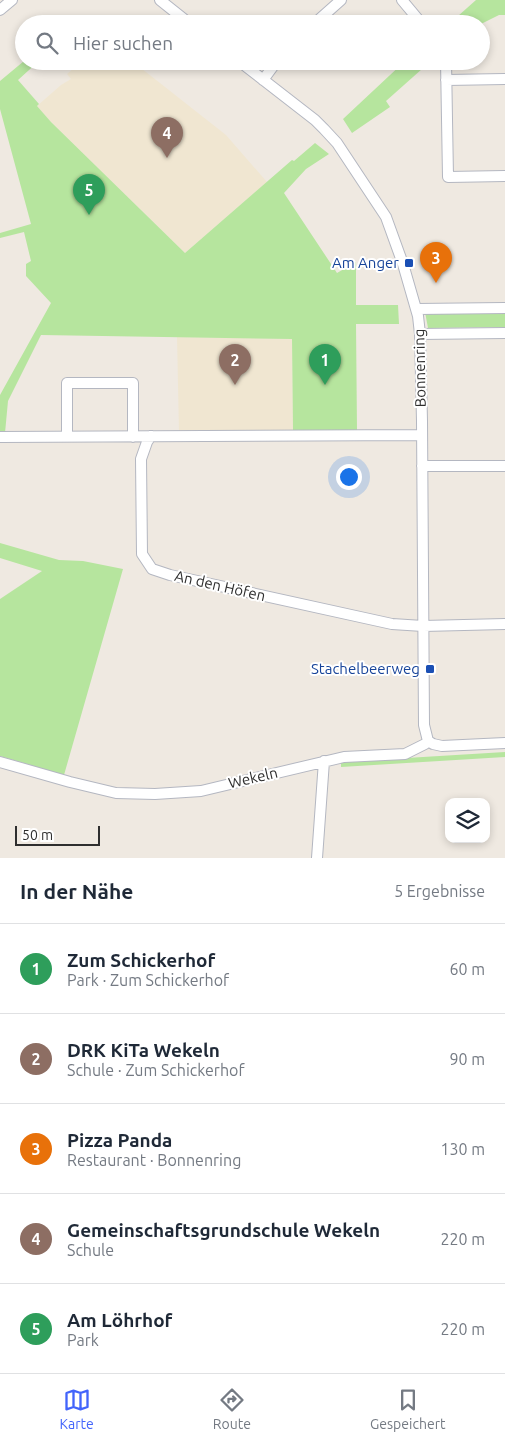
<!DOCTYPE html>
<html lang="de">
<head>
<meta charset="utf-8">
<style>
	:root { --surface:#fff; --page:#f2f2f3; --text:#1f2937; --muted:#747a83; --line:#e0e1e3; --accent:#4264fb }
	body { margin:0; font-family:Ubuntu,sans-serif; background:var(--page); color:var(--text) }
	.controls { position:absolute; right:15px; bottom:15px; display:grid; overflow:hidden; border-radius:10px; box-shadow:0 2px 8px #0003 }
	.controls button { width:45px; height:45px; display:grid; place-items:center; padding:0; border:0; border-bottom:1px solid var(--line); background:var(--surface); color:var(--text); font:25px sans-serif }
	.scale { position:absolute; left:15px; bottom:12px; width:85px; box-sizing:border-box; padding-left:5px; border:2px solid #2e2e2e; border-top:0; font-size:14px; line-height:18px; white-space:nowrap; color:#2e2e2e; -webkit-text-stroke:4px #fff; paint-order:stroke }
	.you { position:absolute; left:348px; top:476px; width:18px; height:18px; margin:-12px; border:4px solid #fff; border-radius:50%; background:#1a73e8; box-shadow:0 0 0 8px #1a73e833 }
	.badge { display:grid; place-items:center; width:32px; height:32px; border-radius:50%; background:var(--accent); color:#fff; font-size:16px; font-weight:700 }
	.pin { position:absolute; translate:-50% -41px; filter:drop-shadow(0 1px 2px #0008) }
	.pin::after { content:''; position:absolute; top:26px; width:18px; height:15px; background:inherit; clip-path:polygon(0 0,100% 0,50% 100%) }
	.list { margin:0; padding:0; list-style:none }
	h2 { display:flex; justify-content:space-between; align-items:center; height:65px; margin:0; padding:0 20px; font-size:21px }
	h2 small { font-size:16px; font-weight:400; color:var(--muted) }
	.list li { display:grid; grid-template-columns:32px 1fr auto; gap:15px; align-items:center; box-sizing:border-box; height:90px; padding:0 20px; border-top:1px solid var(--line) }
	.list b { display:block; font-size:19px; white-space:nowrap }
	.list p { margin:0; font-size:16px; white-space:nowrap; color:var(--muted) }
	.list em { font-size:16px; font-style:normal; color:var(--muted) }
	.icon { flex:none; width:28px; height:28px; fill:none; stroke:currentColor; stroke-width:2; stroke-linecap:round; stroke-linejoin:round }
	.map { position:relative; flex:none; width:505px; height:858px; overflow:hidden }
	.search { position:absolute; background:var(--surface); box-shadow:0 2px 8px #0003; left:15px; right:15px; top:15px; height:55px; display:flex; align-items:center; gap:12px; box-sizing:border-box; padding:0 18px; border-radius:28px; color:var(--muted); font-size:19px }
	.sheet { height:515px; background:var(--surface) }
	nav { display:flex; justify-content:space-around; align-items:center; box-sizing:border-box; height:70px; border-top:1px solid var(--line); background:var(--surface); font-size:14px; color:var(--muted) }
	nav a { display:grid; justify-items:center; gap:2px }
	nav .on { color:var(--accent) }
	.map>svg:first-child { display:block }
	.education { fill:#f0e6d1 }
	.green { fill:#b6e59e }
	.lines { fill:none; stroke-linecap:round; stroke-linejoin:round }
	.street-casing { stroke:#b4b7c1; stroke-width:12 }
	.street { stroke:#fff; stroke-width:10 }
	.transit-dot { fill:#1a4fb4; stroke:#fff; stroke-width:2 }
	.labels { text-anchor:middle; stroke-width:4; stroke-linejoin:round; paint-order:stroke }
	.transit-label { font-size:15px; fill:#164399; stroke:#fff; text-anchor:end }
	.street-label { font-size:15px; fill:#2e2e2e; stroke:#fff }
</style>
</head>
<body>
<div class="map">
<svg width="505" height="858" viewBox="0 0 505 858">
	<rect width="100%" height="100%" fill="#efe9e1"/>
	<path class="education" d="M82 61H132L226 135 267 182 185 253 51 122 37 106 61 85 71 79 67 74Z
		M177 337 292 339 293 430 179 432Z"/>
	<path class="green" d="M476 0H505V15H499L481 24H449Z
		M24 61H39L18 80 39 104 37 106 51 122 185 253 292 160 294 161 315 143 329 154 306 169 284 193 337 273 356 262V305H398L399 324H356L357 430H293L292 339 41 335 8 401 5 433 0 434V395L51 303 26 276V264L31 261 24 232 0 238V233L31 224 0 109V81Z
		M405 61H431L386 101 390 107 352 133 343 119Z
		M505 311V327L428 328 425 312Z
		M0 543 59 560 83 561 123 569 64 775 0 756V599L42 571 0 558Z
		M505 752V757L341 767V762Z"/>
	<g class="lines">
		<defs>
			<path id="street" d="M160 0 190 24
				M402 0 422 24
				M0 10 12 0
				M314 24 341 0
				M239 61 315 120 324 129 337 143 386 217 403 264 418 316 420 334 422 421 424 725 428 741
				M446 61 448 177 505 176
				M263 80 277 61
				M446 80 505 79
				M417 309 505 308
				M420 334 505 333
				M67 436V383H133V437
				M151 436 147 442 141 459 142 554 152 569 170 575 392 624 423 626 505 624
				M0 437 422 435
				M422 466H505
				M428 741 433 744 442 746 505 743
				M0 762 70 782 116 793 155 794 201 791 344 757 405 754 425 744 428 741
				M317 858 324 761"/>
		</defs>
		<use href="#street" class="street-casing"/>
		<use href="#street" class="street"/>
	</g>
	<g class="transit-dot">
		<rect x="404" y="258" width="10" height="10" rx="2.5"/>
		<rect x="425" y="664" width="10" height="10" rx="2.5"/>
	</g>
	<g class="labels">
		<g class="transit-label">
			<text x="399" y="268">Am Anger</text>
			<text x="420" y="674">Stachelbeerweg</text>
		</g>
		<g class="street-label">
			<text transform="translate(420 368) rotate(-91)" y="5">Bonnenring</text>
			<text transform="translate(220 586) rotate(13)" y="5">An den Höfen</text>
			<text transform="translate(253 778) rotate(-13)" y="5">Wekeln</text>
		</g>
	</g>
</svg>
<div class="controls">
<button><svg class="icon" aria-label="layers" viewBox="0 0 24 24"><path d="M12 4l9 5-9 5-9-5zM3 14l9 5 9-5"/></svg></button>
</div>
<div class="scale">50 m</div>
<div class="you"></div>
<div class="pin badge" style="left:325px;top:385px;background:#2e9e5b">1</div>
<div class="pin badge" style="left:235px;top:385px;background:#8d6e63">2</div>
<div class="pin badge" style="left:436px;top:283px;background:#e8710a">3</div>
<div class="pin badge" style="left:167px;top:158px;background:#8d6e63">4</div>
<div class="pin badge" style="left:89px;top:215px;background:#2e9e5b">5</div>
<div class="search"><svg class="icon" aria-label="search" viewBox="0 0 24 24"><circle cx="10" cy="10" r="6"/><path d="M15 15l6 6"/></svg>Hier suchen</div>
</div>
<section class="sheet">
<h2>In der Nähe<small>5 Ergebnisse</small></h2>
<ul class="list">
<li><span class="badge" style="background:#2e9e5b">1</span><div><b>Zum Schickerhof</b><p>Park · Zum Schickerhof</p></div><em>60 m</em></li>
<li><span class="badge" style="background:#8d6e63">2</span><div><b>DRK KiTa Wekeln</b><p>Schule · Zum Schickerhof</p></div><em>90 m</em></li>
<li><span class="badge" style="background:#e8710a">3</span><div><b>Pizza Panda</b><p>Restaurant · Bonnenring</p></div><em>130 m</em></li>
<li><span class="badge" style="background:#8d6e63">4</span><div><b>Gemeinschaftsgrundschule Wekeln</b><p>Schule</p></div><em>220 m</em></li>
<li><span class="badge" style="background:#2e9e5b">5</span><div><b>Am Löhrhof</b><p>Park</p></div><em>220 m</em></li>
</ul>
</section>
<nav>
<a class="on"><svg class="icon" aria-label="map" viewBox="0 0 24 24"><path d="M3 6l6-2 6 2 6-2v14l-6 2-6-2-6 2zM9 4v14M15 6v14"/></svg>Karte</a>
<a><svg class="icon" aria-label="directions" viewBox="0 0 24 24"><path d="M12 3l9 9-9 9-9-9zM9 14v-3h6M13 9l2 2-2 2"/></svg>Route</a>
<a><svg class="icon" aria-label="saved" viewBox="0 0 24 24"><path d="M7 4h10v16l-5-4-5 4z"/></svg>Gespeichert</a>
</nav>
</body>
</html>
